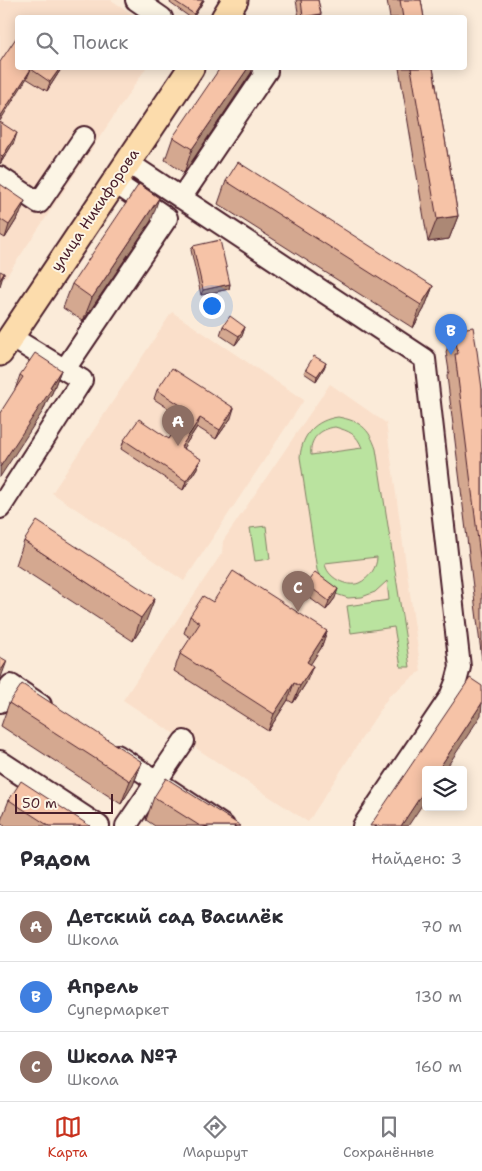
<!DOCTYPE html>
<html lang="ru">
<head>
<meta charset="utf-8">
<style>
	:root { --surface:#fff; --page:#f2f2f3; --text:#2b2b33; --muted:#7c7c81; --line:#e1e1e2; --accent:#c8321e }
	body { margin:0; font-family:"Shantell Sans",sans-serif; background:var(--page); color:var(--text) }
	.controls { position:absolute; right:15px; bottom:15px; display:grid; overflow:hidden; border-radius:5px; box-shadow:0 2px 12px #0003 }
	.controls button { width:45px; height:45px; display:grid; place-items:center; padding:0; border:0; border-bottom:1px solid var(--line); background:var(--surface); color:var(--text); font:25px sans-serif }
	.scale { position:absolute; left:15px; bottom:12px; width:98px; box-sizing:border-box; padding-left:5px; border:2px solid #4a1f2b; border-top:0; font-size:14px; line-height:18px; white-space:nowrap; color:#4a1f2b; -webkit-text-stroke:4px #fcf5e5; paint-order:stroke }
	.you { position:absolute; left:211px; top:305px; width:18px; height:18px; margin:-12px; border:4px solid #fff; border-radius:50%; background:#1a73e8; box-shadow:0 0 0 8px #1a73e833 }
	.badge { display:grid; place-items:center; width:32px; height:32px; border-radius:50%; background:var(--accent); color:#fff; font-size:16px; font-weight:700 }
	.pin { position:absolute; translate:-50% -41px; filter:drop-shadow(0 1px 2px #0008) }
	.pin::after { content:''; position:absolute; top:26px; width:18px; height:15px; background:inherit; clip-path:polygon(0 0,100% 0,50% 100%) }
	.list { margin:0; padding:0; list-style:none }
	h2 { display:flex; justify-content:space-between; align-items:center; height:65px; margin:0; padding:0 20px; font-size:21px }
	h2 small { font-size:16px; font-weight:400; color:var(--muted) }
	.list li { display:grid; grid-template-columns:32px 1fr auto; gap:15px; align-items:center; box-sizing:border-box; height:70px; padding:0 20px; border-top:1px solid var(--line) }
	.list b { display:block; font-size:19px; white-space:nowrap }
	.list p { margin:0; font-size:16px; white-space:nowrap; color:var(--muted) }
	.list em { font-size:16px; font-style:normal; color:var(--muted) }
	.icon { flex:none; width:28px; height:28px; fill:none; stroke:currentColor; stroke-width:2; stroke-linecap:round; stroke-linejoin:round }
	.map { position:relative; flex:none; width:482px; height:826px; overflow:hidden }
	.search { position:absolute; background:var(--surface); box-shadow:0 2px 12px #0003; left:15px; right:15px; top:15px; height:55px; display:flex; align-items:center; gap:12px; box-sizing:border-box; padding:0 18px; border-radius:5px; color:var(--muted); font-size:19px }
	.sheet { height:275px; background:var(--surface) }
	nav { display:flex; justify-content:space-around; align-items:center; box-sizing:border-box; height:70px; border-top:1px solid var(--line); background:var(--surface); font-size:14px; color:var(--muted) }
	nav a { display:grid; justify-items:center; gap:2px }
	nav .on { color:var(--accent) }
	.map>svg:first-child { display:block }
	.built { fill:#fadfca }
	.green { fill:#bae39f; stroke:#828165; fill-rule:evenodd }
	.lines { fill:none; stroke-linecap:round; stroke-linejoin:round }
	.minor-casing { stroke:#4a1f2b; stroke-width:24 }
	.major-casing { stroke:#4a1f2b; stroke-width:29 }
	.minor { stroke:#fcf5e5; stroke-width:20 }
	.major { stroke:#fcdcac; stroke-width:25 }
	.wall { fill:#d4a890; stroke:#4a1f2b }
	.shaded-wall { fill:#ac8875; stroke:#4a1f2b }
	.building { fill:#f6c3a7; stroke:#4a1f2b }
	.labels { text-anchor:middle; stroke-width:4; stroke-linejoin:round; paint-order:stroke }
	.street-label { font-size:15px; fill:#4a1f2b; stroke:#fcf5e5 }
</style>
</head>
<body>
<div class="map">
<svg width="482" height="826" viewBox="0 0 482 826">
	<rect width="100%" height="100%" fill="#fbebd9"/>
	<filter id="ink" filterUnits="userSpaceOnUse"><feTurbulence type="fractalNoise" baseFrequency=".02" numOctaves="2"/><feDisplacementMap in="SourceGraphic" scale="10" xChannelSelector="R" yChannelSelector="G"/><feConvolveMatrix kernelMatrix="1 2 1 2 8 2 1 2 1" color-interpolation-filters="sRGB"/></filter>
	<g filter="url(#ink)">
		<path class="built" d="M0 0H111L137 17 18 18V68H146L6 277 0 274Z
			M172 312 304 400 184 581 52 493Z
			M330 384 386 423 421 671 389 696 308 822 123 700 222 553 223 541Z"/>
		<path class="green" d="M338 417C360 421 369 428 376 449L410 667H401L394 627 351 633 347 606 389 600 387 581 375 592 362 597 348 598 336 594 326 587 321 580 317 570 300 457C302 434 316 420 338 417ZM335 427C349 431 357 434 362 448L311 455C309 439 320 429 335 427ZM377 557C377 563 375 567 372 572 369 576 364 581 359 583 347 588 326 577 325 563Z
			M266 526 270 559 255 561 250 528Z"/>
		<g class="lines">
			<defs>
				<path id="minor" d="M136 0 162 18
					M127 162 425 359 460 667 456 682 450 697 363 826
					M0 177 39 203 84 137
					M181 198 267 71 262 68
					M65 369 167 218 114 182
					M0 508 82 380 11 337
					M0 702 11 685 41 705
					M117 755 224 826
					M0 761 99 826
					M126 826 184 741"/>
				<path id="major" d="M224 18 235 0
					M0 353 191 68"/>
			</defs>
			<use href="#minor" class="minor-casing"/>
			<use href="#major" class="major-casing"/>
			<use href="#minor" class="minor"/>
			<use href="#major" class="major"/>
		</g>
		<path class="wall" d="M171 0H204L193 18H191L170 3Z
			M296 0H318L321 14 319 18H299Z
			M387 0H421L424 18H390Z
			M0 62 61 69 47 91Z
			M399 68H433L458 216 449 239 428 242Z
			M251 73 184 173 165 160 173 137Z
			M0 122 14 142 0 164Z
			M226 181 433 286 424 309 413 328 218 204Z
			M0 184 20 214 5 238 0 235Z
			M151 221 83 321 63 308 72 284Z
			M193 246 230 284 229 289 201 295 191 250Z
			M223 326 245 327 242 336 235 345 220 335Z
			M454 330 482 389V660L447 376 449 371 446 352Z
			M326 363 324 368 316 381 304 373 306 369Z
			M61 370 52 393 47 401 43 411 15 390 20 375Z
			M157 390 231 418 216 439 197 427 183 448 197 468 183 490 121 449 124 440 169 439 183 418 154 399Z
			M24 541 146 621 133 641 16 565Z
			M306 584 335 598 326 610 303 593Z
			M213 602 327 631 321 648 310 664 306 683 293 703 288 700 268 731 174 671 180 654 191 638 184 633 190 616Z
			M9 703 142 762 133 785 121 804 1 726Z
			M154 797 241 826H155L146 820Z
			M9 800 90 826H5L0 823Z"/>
		<path class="shaded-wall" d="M203 0H204L193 18 194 14Z
			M321 14 319 18H303V17Z
			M60 68H62L61 69 47 91 50 82Z
			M248 68H253L251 73 184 173 192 149Z
			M31 69 27 78 0 121V117Z
			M17 133 14 142 0 164 3 156Z
			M159 198 151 221 83 321 92 298Z
			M25 201 20 214 5 238 9 225Z
			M458 216 449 239 428 242 437 219Z
			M4 273 0 286V280Z
			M230 284 229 289 201 295 203 290Z
			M433 286 424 309 413 328 421 305Z
			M245 327 242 336 235 345 239 336Z
			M326 363 324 368 316 381 317 376Z
			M61 370 52 393 47 401 43 411 0 477V467Z
			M234 408 231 418 216 439 220 430Z
			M200 418 197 427 178 456 181 447Z
			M201 459 197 468 183 490 186 481Z
			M338 589 335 598 326 610 329 601Z
			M155 598 146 621 133 641 141 618Z
			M327 631 321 648 301 679 307 662Z
			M7 661 0 680V672Z
			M313 666 306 683 293 703 300 686Z
			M294 683 288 700 268 731 274 714Z
			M482 703 481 715 445 770H438Z
			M142 762 133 785 121 804 130 781Z
			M426 788V799L408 826H401Z"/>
		<path class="building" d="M173 0H203L194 14Z
			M301 0H318L321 14 303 17Z
			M400 0H421L424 18H403Z
			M18 35V68H60L50 82 31 69 0 117V62Z
			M220 68H248L192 149 173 137Z
			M411 68H433L458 216 437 219Z
			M0 122 17 133 3 156 0 155Z
			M238 162 433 286 421 305 226 181Z
			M0 184 25 201 9 225 0 219Z
			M139 184 159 198 92 298 72 284Z
			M220 240 230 284 203 290 193 246Z
			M0 271 4 273 0 280Z
			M230 316 245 327 239 336 223 326Z
			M473 327 477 351 482 389V573L455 354H458L454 330Z
			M35 353 61 370 50 387 52 388 0 467V413L23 377 20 375Z
			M314 356 326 363 317 376 306 369Z
			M172 368 234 408 220 430 200 418 181 447 201 459 186 481 124 440 139 419 169 439 188 410 157 390Z
			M37 521 155 598 141 618 24 541Z
			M233 571 327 631 307 662 313 666 300 686 294 683 274 714 180 654 200 623 190 616 203 596 213 602Z
			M315 572 338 589 329 601 306 584Z
			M0 657 7 661 0 672Z
			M470 678 482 686V703L438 770H426V788L401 826H370Z
			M22 684 142 762 130 781 9 703Z
			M166 778 241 826H200L154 797Z
			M21 781 90 826H49L9 800Z"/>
	</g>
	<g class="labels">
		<g class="street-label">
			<text transform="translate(95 210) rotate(-56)" y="5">улица Никифорова</text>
		</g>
	</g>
</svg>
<div class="controls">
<button><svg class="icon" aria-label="layers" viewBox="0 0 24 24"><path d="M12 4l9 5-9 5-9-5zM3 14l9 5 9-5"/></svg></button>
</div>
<div class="scale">50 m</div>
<div class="you"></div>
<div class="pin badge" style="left:178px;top:446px;background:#8d6e63">A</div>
<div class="pin badge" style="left:451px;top:355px;background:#3f7fe0">B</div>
<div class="pin badge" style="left:298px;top:612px;background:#8d6e63">C</div>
<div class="search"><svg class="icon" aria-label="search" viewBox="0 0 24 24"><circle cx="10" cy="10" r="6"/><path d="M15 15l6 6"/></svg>Поиск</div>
</div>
<section class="sheet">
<h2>Рядом<small>Найдено: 3</small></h2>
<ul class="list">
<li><span class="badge" style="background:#8d6e63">A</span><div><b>Детский сад Василёк</b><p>Школа</p></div><em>70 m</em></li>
<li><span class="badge" style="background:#3f7fe0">B</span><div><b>Апрель</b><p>Супермаркет</p></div><em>130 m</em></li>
<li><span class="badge" style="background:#8d6e63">C</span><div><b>Школа №7</b><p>Школа</p></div><em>160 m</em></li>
</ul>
</section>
<nav>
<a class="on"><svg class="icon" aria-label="map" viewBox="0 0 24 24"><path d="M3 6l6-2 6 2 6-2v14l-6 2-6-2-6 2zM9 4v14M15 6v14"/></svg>Карта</a>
<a><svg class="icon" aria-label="directions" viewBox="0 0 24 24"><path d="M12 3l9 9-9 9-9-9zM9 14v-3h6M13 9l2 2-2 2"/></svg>Маршрут</a>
<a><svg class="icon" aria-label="saved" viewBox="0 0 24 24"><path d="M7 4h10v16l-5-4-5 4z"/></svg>Сохранённые</a>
</nav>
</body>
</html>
